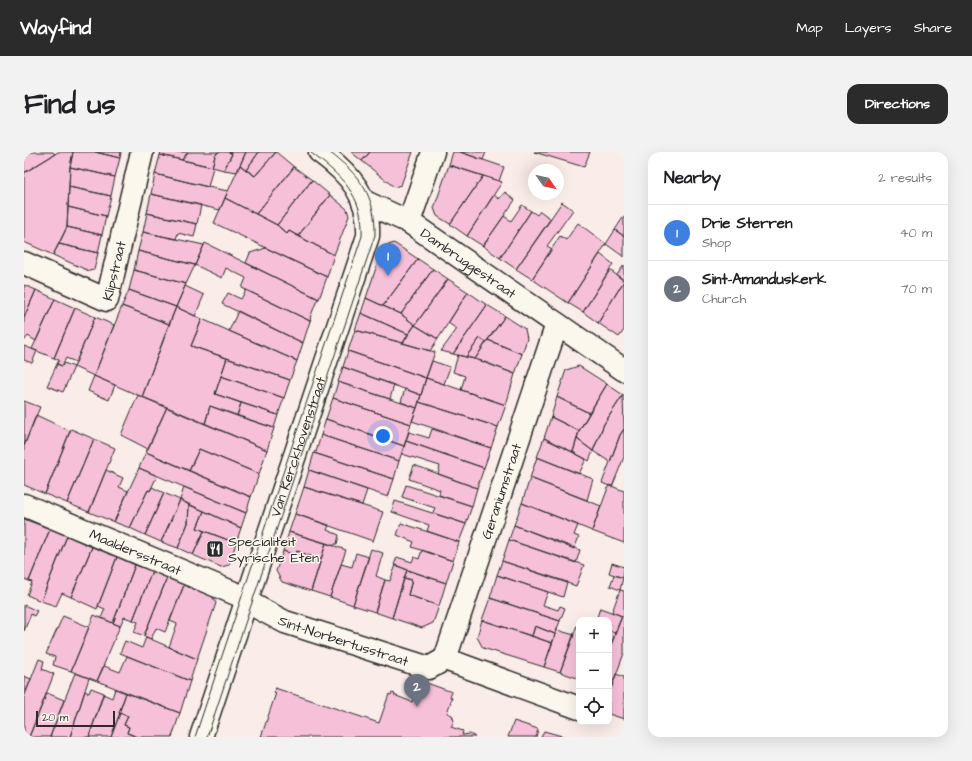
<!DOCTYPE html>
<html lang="en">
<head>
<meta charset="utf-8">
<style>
	:root { --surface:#fff; --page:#f2f2f2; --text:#202124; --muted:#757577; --line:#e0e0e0; --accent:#2b2b2b }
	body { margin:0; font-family:"Architects Daughter",sans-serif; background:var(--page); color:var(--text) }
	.controls { position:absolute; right:12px; bottom:12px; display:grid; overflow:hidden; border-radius:8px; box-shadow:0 4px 16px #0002 }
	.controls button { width:36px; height:36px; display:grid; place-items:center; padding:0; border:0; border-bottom:1px solid var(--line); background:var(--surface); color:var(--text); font:20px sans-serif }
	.compass { position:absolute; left:504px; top:12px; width:36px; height:36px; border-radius:50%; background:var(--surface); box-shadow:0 4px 16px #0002; rotate:124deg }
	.scale { position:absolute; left:12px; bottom:10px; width:79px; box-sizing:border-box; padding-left:4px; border:2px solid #2b2b2b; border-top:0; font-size:11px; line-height:14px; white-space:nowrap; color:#2b2b2b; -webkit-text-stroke:3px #fbf7ec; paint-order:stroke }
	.you { position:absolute; left:359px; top:284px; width:14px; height:14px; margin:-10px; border:3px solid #fff; border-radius:50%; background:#1a73e8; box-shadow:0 0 0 6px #1a73e833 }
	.badge { display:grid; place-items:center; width:26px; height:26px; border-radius:50%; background:var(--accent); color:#fff; font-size:13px; font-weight:700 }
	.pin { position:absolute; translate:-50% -33px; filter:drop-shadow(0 1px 2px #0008) }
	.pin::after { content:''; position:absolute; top:21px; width:14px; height:12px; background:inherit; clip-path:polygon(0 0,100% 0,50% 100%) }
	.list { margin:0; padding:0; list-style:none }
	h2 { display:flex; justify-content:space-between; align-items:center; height:52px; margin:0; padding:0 16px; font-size:17px }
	h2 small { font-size:13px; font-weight:400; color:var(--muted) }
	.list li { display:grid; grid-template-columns:26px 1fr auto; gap:12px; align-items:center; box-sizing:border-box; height:56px; padding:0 16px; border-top:1px solid var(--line) }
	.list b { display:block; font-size:15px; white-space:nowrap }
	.list p { margin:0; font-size:13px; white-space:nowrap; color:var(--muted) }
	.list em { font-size:13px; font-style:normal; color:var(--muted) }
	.icon { flex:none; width:22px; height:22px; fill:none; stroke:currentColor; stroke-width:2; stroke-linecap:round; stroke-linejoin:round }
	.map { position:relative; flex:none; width:600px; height:585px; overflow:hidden; border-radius:12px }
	header { display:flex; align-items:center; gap:24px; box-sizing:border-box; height:56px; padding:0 20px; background:var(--accent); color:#fff }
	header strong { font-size:19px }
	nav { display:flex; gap:22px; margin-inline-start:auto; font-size:14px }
	.intro { display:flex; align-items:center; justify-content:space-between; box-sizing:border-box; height:96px; padding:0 24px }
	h1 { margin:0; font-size:28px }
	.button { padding:10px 18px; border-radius:12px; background:var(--accent); color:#fff; font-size:14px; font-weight:700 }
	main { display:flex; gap:24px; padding:0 24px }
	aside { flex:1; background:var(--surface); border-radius:12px; box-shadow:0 4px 16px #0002 }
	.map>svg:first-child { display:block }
	.building { fill:#f6c0d9; stroke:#2b2b2b }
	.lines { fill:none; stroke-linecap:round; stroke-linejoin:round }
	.minor-casing { stroke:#2b2b2b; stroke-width:25 }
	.minor { stroke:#fbf7ec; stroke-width:22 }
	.tram { stroke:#2b2b2b; stroke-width:1 }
	.labels { text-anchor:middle; stroke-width:3; stroke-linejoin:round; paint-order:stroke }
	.street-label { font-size:14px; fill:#2b2b2b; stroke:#fbf7ec }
	.poi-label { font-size:14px; fill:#2b2b2b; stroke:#fbf7ec; text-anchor:start }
</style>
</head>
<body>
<header>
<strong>Wayfind</strong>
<nav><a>Map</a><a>Layers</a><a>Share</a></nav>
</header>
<div class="intro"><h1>Find us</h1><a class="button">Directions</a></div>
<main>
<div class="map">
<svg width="600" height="585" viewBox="0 0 600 585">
	<rect width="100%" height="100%" fill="#faece8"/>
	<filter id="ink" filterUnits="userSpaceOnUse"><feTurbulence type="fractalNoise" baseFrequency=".025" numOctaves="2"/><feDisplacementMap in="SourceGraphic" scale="8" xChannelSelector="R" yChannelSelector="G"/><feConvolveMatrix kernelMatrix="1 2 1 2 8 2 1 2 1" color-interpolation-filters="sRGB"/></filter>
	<g filter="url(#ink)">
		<path class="building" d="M0 0H29L31 2 0 21Z
			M34 0H49L46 15 43 75 29 103 0 90V21Z
			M49 0H71L96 6 91 25 46 15Z
			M71 0H97L96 6Z
			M137 0H164L158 8 136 3Z
			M164 0H194L191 4 188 15 158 8Z
			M194 0H205L208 2 200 18 188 15 191 4Z
			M205 0H222L213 20 200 18 208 2Z
			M222 0H235L222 18 216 13Z
			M235 0H252L231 24 222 18Z
			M252 0 270 15 232 62 201 46 216 13 231 24Z
			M327 0H346L338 9Z
			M346 0H389L377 33 370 35 338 9Z
			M429 0H436L480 15 475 29 425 13Z
			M436 0H462L459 8Z
			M510 0H566L560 15Z
			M136 3 189 15 184 35 131 22Z
			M425 13 459 24 426 72 413 64 410 56Z
			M46 15 91 25 87 44 45 35Z
			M270 15 288 28 253 73 232 62Z
			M131 22 184 35 204 39 196 58 127 42Z
			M459 24 478 30 443 84 426 72Z
			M288 28 306 43 274 84 265 79 263 82 253 73Z
			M45 35 87 44 82 64 44 55Z
			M481 40 491 48 459 94 443 84 470 43 475 47Z
			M127 42 177 53 173 72 123 61Z
			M306 43 323 57 325 64 310 103 274 84Z
			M201 46 253 73 263 82 265 79 310 103 303 125 190 71Z
			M538 50 549 58 523 94 528 97 508 127 492 117Z
			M498 53 507 59 476 106 459 94 480 64 487 69Z
			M44 55 82 64 78 83 43 75Z
			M507 59 513 63 516 59 527 67 492 117 476 106Z
			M123 61 173 72 170 85 154 81 152 87 119 80Z
			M600 64V84L591 78Z
			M554 71 582 92 544 151 508 127 536 84 542 88Z
			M43 75 78 83 74 101 35 92Z
			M591 78 600 84V105L582 92Z
			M119 80 152 87 180 93 171 113 114 99Z
			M181 91 295 147 293 148 286 166 287 167 286 169 218 136 222 126 202 116 198 126 171 113Z
			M370 91 394 107 359 154 342 146 359 95Z
			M35 92 74 101 70 118 65 119 29 103Z
			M242 96 303 125 295 147 222 111 226 101Z
			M114 99 171 113 162 132 110 118Z
			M576 102 589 112 559 160 544 151Z
			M394 107 409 117 377 162 359 154Z
			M600 113V128L593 123Z
			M409 117 424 127 391 173 377 162Z
			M110 118 162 132 152 155 105 138Z
			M586 118 600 129 574 171 559 160Z
			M424 127 444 140 414 187 391 173Z
			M600 129V178L595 185 574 171Z
			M0 133 12 138 0 166Z
			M161 134 180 143 171 164 152 155Z
			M12 138 31 147 12 189 4 184 0 189V166Z
			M105 138 152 155 145 172 98 154Z
			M222 138 286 169 279 191 198 152 204 141 217 147Z
			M444 140 463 153 429 202 417 199 433 177 424 171Z
			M342 146 377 162 391 173 384 182 337 161Z
			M31 147 51 156 30 206 8 197Z
			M463 153 481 164 462 190 456 186 442 205 429 202Z
			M98 154 145 172 118 245 70 224Z
			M152 155 178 167 167 194 203 206 191 242 217 251 213 264 186 254 181 272 118 245Z
			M51 156 71 165 52 210 42 206 38 214 33 212 35 208 30 206Z
			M214 159 279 191 273 209 205 179Z
			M337 161 384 182 379 191 331 178Z
			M481 164 501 177 503 187 498 202 464 188Z
			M71 165 90 173 70 224 50 215Z
			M178 167 273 209 266 228 167 194Z
			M391 173 414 187 406 199 379 191Z
			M331 178 411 200 402 226 324 199Z
			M456 186 462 190 451 207 442 205Z
			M464 188 498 202 491 222 451 207Z
			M0 194 13 199 8 211 0 208Z
			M324 199 402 226 397 243 319 215Z
			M434 203 458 209 491 222 482 253 437 238 441 224 429 220Z
			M203 206 266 228 260 246 197 224Z
			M408 209 426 215 420 232 402 226Z
			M40 211 50 215 39 240 23 234 33 212 38 214Z
			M555 214 583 232 565 261 533 245 542 218Z
			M319 215 370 233 366 247 314 230Z
			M70 224 91 233 85 248 64 239Z
			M197 224 260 246 254 263 191 242Z
			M402 226 482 253 474 275 395 250Z
			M314 230 393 256 387 272 309 246Z
			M583 232 599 243 580 272 569 299 553 287 555 279Z
			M381 237 397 243 393 256 377 250Z
			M114 243 143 255 124 297 97 283Z
			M599 243 600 277 596 283 586 310 569 299 580 272Z
			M533 245 565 261 555 279 527 265Z
			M309 246 387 272 380 294 302 267Z
			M0 249 16 255 0 294Z
			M395 250 474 275 467 296 388 269Z
			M217 251 254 263 250 276 213 264Z
			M186 254 250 276 243 298 181 272Z
			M143 255 243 298 235 322 175 297 165 319 122 300Z
			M12 263 46 279 21 342 0 333V294Z
			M527 265 555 279 549 300 520 286Z
			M302 267 380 294 375 309 297 283Z
			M47 277 70 287 43 351 21 342Z
			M408 277 467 296 460 316 382 289 385 280 405 286Z
			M600 277V305L588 335 578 331 596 283Z
			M297 283 375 309 370 327 290 301 291 299 292 300Z
			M520 286 562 307 555 322 513 305Z
			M70 287 91 296 65 360 43 351Z
			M553 287 569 299 565 309 549 300Z
			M382 289 460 316 453 336 414 322 416 314 378 302Z
			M175 297 235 322 227 345 165 319Z
			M122 300 227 345 222 361 115 316Z
			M290 301 370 327 364 345 285 318Z
			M513 305 569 327 563 348 506 326Z
			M390 313 453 336 448 354 415 343 416 338 385 327Z
			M115 316 133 324 126 339 124 338 106 376 90 370Z
			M82 318 99 326 95 335 104 339 90 370 65 360Z
			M285 318 343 338 338 353 280 335Z
			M506 326 577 354 568 379 498 351Z
			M382 333 448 354 442 372 409 361 411 356 378 345Z
			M585 333 600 339V391L568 379Z
			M128 335 140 341 121 383 106 376 124 338 126 339Z
			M160 335 222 361 217 376 156 348Z
			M280 335 359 360 349 389 271 362Z
			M140 341 156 348 137 390 121 383Z
			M156 348 165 353 164 371 154 396 137 390Z
			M371 349 442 372 435 390 403 379 405 373 368 360Z
			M498 351 554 373 550 383 555 385 550 397 490 373Z
			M165 353 180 359 173 376 180 379 169 403 154 396 164 371Z
			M180 359 217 376 212 391 173 376Z
			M271 362 305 373 303 378 315 383 313 392H311L310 394 265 380Z
			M0 367 26 377 5 429 0 427Z
			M377 371 435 390 429 409 388 395 390 390 373 383Z
			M490 373 556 398 552 411 485 388Z
			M26 377 43 384 17 449 3 443 8 430 5 429Z
			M180 379 212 391 205 413 197 415 169 403Z
			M265 380 302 391 297 408 273 399 272 403 259 399Z
			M43 384 68 395 47 445 38 441 32 454 17 449Z
			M485 388 560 413 552 434 478 409Z
			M302 391 322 398 306 445 287 439Z
			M68 395 93 405 73 457 47 445Z
			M347 397 359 401 352 424 361 428 351 460 329 453Z
			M398 398 429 409 422 431 370 413 373 405 388 410 390 405 395 407Z
			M259 399 272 403 273 399 297 408 287 439 258 430 252 419Z
			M332 401 345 405 329 453 306 445 317 412 328 415Z
			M93 405 111 413 89 471 77 466 81 457 74 454Z
			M478 409 543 430 539 445 473 423Z
			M588 411 600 415 599 426 585 421Z
			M111 413 128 419 109 468 100 465 96 474 89 471Z
			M372 413 383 418 368 466 351 460 361 428 366 429Z
			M383 418 422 431 415 454 384 443 388 428 380 426Z
			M128 419 143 426 120 484 110 480 114 470 109 468Z
			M473 423 524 440 519 453 534 458 536 454 541 456 536 469 466 446Z
			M590 423 599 426 596 438 586 434Z
			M143 426 160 433 141 480 132 476 127 487 120 484Z
			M380 426 388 428 384 443 415 454 409 471 398 476 368 466Z
			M160 433 188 444 192 451 173 507 145 495 153 472 146 469Z
			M596 438 600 439V501L587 537 585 536V499L598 464 588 460Z
			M466 446 536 469 531 482 511 474 508 484 458 468Z
			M0 453 13 459 10 464 7 462 0 479Z
			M576 456 598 464 591 481 585 478V468H572Z
			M70 463 96 474 73 529 47 519Z
			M39 464 65 475 47 519 29 513 31 505 22 502Z
			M458 468 528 491 520 515 459 496 453 485Z
			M553 473 555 474V520L553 526 536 520Z
			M511 474 531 482 528 491 508 484Z
			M533 478 550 483 536 520 520 515Z
			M585 478 591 481 585 499Z
			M122 485 173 507 166 529 96 501 101 489 118 496Z
			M103 504 166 529 156 561 73 529 80 514 96 520Z
			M15 507 20 509 18 517 30 522 5 585H0V545Z
			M51 521 65 526 46 585H26Z
			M592 522 600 525V567L585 562V541Z
			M0 524 7 527 0 545Z
			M397 529 428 540 426 545 428 546 423 561 428 563 430 569 427 575 439 579 438 583 446 582 451 585H237L252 541 250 540 251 536 355 571 365 542 367 543 368 541 371 542 370 543 388 550 391 541 384 539 386 534 392 536 393 534 395 535Z
			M67 536 80 541 65 585H46L61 539 65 541Z
			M91 537 102 541 95 561H96L87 585H65L79 542 88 546Z
			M23 541 40 548 26 585H5Z
			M102 541 156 561 148 585H114L103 581 105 575 100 573 104 564 95 561Z
			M96 561 104 564 100 573 105 575 103 581 109 583 108 585H87Z
			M490 569 514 577 512 585H484Z
			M520 579 538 584 542 585H517Z"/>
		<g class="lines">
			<defs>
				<g id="minor">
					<path id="s1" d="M339 49 385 70 600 218"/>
					<path d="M385 70 409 0"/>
					<path id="s2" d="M0 111 83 148 118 0"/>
					<path id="s3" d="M0 353 217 444 227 452 261 470 405 516 421 507 555 556"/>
					<path id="s4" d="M421 507 533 172"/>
					<path id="s5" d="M177 585 344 84C346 44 326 22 296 0"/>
				</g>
			</defs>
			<use href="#minor" class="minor-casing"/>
			<use href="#minor" class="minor"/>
			<path class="tram" d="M171 585 338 84C340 43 316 23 286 0
				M183 585 351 83C352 44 336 23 305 0"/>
		</g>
	</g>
	<defs>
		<symbol id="restaurant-square" viewBox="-11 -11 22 22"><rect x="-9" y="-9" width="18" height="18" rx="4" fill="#2b2b2b" stroke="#fbf7ec"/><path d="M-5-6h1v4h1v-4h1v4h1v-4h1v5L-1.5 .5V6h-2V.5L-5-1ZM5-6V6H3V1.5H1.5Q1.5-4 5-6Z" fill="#fff"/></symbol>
	</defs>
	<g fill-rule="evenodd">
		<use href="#restaurant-square" x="181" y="387" width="20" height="20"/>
	</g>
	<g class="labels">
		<g class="street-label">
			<text dy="5" stroke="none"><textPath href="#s1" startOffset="123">Dambruggestraat</textPath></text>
			<text dy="5" stroke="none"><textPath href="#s2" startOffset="121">Klipstraat</textPath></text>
			<text dy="5" stroke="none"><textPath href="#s5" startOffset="306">Van Kerckhovenstraat</textPath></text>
			<text dy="5" stroke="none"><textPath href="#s4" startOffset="177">Geraniumstraat</textPath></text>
			<text dy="5" stroke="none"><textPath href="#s3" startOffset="121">Maaldersstraat</textPath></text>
			<text dy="5" stroke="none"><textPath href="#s3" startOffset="348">Sint-Norbertusstraat</textPath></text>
		</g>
		<g class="poi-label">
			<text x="204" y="394">Specialiteit<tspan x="204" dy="16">Syrische Eten</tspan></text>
		</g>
	</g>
</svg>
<div class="controls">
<button>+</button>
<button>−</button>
<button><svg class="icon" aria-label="locate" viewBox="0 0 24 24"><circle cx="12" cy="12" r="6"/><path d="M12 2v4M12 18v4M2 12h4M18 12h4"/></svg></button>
</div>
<svg class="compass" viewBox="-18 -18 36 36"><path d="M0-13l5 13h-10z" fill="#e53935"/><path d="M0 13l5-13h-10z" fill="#757577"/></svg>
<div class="scale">20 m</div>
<div class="you"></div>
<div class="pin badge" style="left:364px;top:124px;background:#3f7fe0">1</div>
<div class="pin badge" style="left:393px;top:555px;background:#6b7280">2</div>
</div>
<aside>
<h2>Nearby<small>2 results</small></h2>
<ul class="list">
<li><span class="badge" style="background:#3f7fe0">1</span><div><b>Drie Sterren</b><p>Shop</p></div><em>40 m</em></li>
<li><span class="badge" style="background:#6b7280">2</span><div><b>Sint-Amanduskerk</b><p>Church</p></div><em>70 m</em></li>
</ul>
</aside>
</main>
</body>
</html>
